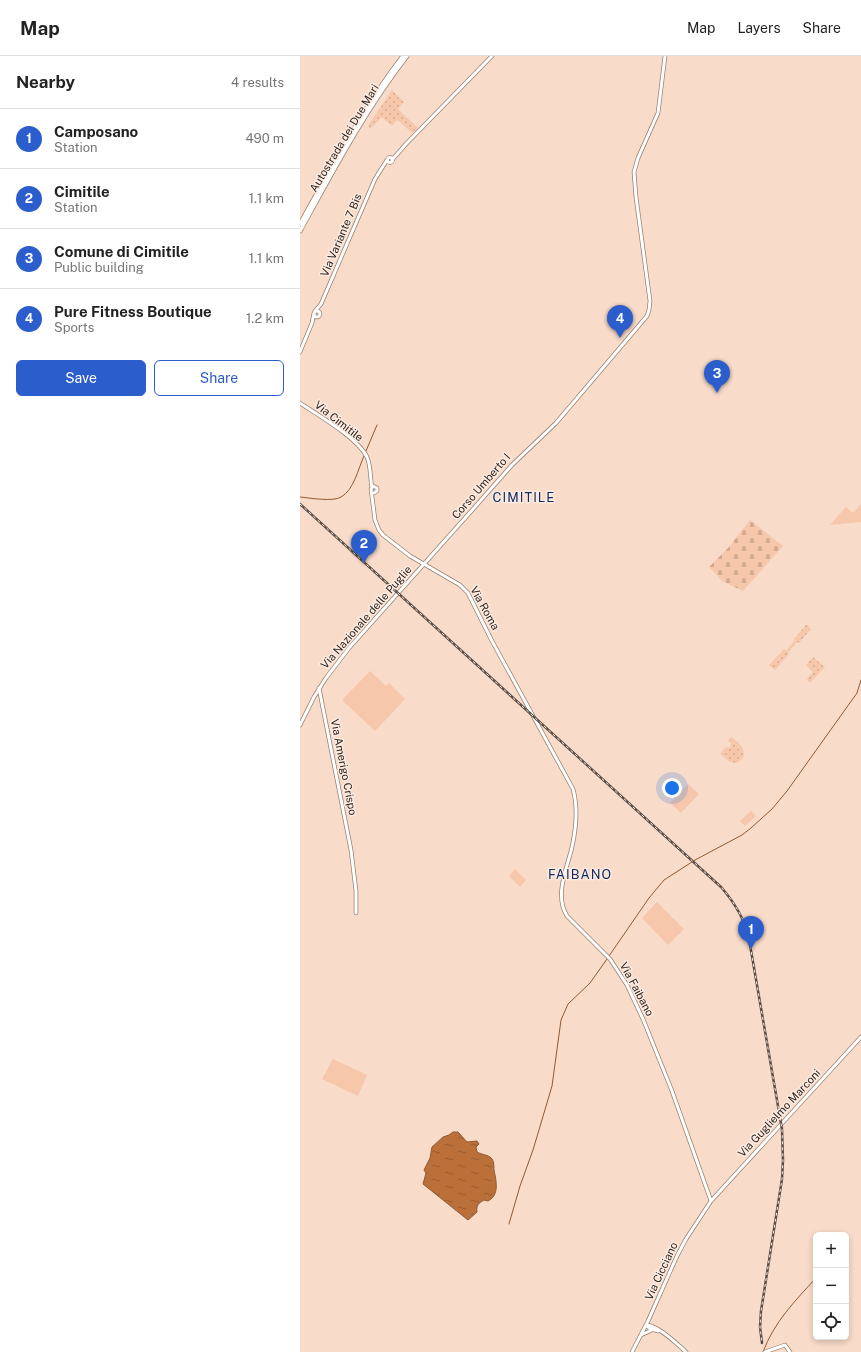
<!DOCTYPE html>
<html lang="en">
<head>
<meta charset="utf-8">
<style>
	:root { --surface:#fff; --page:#f2f2f2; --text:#222; --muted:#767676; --line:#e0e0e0; --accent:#2c5dcc }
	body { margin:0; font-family:"Public Sans",sans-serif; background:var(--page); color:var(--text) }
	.controls { position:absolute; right:12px; bottom:12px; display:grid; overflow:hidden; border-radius:6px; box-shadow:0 2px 6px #0003 }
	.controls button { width:36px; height:36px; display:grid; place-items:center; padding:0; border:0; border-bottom:1px solid var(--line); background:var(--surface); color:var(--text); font:20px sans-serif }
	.you { position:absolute; left:372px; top:732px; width:14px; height:14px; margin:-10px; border:3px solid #fff; border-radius:50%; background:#1a73e8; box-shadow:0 0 0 6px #1a73e833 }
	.badge { display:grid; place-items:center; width:26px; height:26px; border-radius:50%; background:var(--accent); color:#fff; font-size:13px; font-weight:700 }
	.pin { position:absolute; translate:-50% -33px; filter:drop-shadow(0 1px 2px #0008) }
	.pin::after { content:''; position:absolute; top:21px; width:14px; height:12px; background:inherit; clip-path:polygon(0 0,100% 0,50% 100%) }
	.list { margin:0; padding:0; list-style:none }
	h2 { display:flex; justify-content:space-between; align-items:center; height:52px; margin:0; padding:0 16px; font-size:17px }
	h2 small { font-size:13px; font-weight:400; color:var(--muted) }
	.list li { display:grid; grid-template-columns:26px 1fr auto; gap:12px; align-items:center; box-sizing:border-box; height:60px; padding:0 16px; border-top:1px solid var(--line) }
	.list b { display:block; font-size:15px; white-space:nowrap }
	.list p { margin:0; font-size:13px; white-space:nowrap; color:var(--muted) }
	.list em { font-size:13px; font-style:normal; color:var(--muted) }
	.actions { display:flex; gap:8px; padding:12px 16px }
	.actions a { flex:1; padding:9px 0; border:1px solid var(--accent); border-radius:6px; text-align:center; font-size:14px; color:var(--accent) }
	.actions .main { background:var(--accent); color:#fff }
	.icon { flex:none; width:22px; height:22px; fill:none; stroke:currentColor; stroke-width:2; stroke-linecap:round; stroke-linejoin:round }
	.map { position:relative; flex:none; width:561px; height:1296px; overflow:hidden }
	header { display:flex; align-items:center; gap:24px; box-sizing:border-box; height:56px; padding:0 20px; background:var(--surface); border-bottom:1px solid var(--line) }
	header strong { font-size:19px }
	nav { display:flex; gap:22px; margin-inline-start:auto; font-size:14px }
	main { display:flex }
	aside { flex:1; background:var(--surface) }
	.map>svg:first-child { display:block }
	.grass { fill:url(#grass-dots) }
	.cemetery { fill:url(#cemetery-stones) }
	.pitch { fill:#f6c7ab }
	.water { fill:url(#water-ripples); stroke:#915a32 }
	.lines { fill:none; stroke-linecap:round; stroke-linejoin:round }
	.stream { stroke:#915a32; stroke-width:1 }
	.secondary-casing { stroke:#9a8070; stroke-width:4.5 }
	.primary-casing { stroke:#9a8070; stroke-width:4.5 }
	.highway-casing { stroke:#9a8070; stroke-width:5 }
	.secondary { stroke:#fff; stroke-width:3 }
	.primary { stroke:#fff; stroke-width:3 }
	.highway { stroke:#fff; stroke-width:3.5 }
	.rail-casing { stroke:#5c4d44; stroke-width:2.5 }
	.rail { stroke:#fcebe0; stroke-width:1; stroke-dasharray:3; stroke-linecap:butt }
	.labels { text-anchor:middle; stroke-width:3; stroke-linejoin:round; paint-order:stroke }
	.street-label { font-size:11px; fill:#30251f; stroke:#fcebe0 }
	.quarter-label { font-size:13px; letter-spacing:1px; fill:#132b60; stroke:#fcebe0 }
</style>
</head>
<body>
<header>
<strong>Map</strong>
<nav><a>Map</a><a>Layers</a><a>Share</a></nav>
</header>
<main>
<aside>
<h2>Nearby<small>4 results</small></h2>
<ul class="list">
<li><span class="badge">1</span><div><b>Camposano</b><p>Station</p></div><em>490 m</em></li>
<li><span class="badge">2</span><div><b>Cimitile</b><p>Station</p></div><em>1.1 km</em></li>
<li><span class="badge">3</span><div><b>Comune di Cimitile</b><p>Public building</p></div><em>1.1 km</em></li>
<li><span class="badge">4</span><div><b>Pure Fitness Boutique</b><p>Sports</p></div><em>1.2 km</em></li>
</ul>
<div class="actions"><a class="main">Save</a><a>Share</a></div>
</aside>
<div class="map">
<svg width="561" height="1296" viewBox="0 0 561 1296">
	<defs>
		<pattern id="grass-dots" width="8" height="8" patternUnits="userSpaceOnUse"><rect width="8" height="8" fill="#f6c7ab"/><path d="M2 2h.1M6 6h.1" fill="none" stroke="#d3ab93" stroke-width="1.8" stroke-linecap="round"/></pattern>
		<pattern id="cemetery-stones" width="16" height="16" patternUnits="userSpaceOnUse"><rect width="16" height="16" fill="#f6c7ab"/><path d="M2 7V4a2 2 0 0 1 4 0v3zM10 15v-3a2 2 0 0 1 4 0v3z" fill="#d3ab93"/></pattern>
		<pattern id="water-ripples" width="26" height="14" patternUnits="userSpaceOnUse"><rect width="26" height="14" fill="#bb703a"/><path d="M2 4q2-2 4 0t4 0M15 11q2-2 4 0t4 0" fill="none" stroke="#985c30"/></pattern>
	</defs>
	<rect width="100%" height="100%" fill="#f8dbc9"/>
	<path class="grass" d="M92 34 104 46 98 53 118 72 112 77 99 65H96L92 70 82 61 70 73 68 70Z
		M506 569H507L510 571V574L499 587 497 586 488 596 489 598 475 614 469 609 484 593 486 595 495 584 494 583Z
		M513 601 525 611 522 614 513 606 522 614 510 627 507 623 513 616 506 609Z
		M431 681C439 687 446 692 443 702L437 707 430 706 420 698 426 691 430 692 431 686 428 685Z"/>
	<path class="cemetery" d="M450 464 483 490 443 535 422 525 409 511 428 492Z"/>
	<path class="pitch" d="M561 448V466L530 469 546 451 553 457Z
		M70 615 86 630 89 627 105 643 75 675 42 644Z
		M388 728 399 738 381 757 370 747Z
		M451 755 456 760 445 770 440 765Z
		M215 813 226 824 220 831 209 820Z
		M357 846 384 873 368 889 342 862Z
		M33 1003 67 1019 58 1040 22 1023Z"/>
	<path class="water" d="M153 1076H158L167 1086 177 1085 179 1088 176 1091 177 1096C182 1099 189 1099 191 1102 194 1104 194 1110 194 1114 196 1124 200 1139 188 1145L184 1144C179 1147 176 1149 177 1156L168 1164 123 1128 126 1117 124 1114 130 1102 132 1091 143 1081 149 1079Z"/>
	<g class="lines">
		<path class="stream" d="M66 395 77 369
			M0 441C9 442 34 446 41 441 54 434 58 413 64 400
			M309 900 349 842 364 824 395 804 442 779 451 772 472 753 487 735 557 637 561 624
			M209 1168 220 1130 233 1094 252 1030 261 964 268 948 290 927 307 903
			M463 1296C474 1266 495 1245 516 1222"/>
		<defs>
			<path id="secondary" d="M0 347C18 359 58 382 67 401 71 410 70 422 72 432
				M74 437 77 435V432L73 430 71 433 75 464 79 474 83 479 110 500 160 529 168 537 192 585 273 733C278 751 276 773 272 791 267 813 254 839 267 860L310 903 327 929 343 963 372 1035 411 1145
				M19 632 51 794 56 835V857
				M0 669 14 641 26 622 49 592 174 452 212 409 256 367 347 260 349 254 350 245 336 141 334 116 338 102 358 57 365 0
				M346 1269C358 1269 377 1288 386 1296
				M346 1269 349 1272 358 1275
				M341 1279 352 1274
				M332 1296 348 1265 377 1200 386 1183 411 1145 561 981
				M465 1296 485 1289 490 1296"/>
			<path id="primary" d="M87.5 104a2.5 2.5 0 1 1 5 0a2.5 2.5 0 1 1-5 0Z
				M92 104 106 88 192 0
				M14 258a3 3 0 1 1 6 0a3 3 0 1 1-6 0Z
				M15 255 21 248 75 123 87 104
				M0 296 12 267 14 257"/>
			<path id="highway" d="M0 168C32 111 63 52 103 0
				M0 175C33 115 65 54 107 0"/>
		</defs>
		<use href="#secondary" class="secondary-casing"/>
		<use href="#primary" class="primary-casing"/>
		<use href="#highway" class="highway-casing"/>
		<use href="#secondary" class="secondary"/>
		<use href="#primary" class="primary"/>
		<use href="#highway" class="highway"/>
		<defs>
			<path id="rail" d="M0 448 421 831C434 846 445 863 449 883L482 1073 483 1104 482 1123 461 1255 460 1271 462 1287"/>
		</defs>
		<use href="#rail" class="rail-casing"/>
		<use href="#rail" class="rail"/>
	</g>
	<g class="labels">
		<g class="street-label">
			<text transform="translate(44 82) rotate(-59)" y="4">Autostrada dei Due Mari</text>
			<text transform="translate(41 179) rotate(-67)" y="4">Via Variante 7 Bis</text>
			<text transform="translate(39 365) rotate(38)" y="4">Via Cimitile</text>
			<text transform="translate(181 430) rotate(-49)" y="4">Corso Umberto I</text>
			<text transform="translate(185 552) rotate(61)" y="4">Via Roma</text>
			<text transform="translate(66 561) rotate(-49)" y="4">Via Nazionale delle Puglie</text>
			<text transform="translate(44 711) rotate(79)" y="4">Via Amerigo Crispo</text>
			<text transform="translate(337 933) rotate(62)" y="4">Via Faibano</text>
			<text transform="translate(479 1057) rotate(-47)" y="4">Via Guglielmo Marconi</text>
			<text transform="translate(361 1215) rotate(-65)" y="4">Via Cicciano</text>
		</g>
		<g class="quarter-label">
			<text x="224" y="446">CIMITILE</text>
			<text x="280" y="823">FAIBANO</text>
		</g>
	</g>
</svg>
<div class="controls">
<button>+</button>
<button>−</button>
<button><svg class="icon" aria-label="locate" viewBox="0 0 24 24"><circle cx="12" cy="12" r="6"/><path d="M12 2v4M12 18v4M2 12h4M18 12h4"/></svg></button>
</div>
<div class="you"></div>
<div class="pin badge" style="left:451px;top:893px">1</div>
<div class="pin badge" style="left:64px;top:507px">2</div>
<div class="pin badge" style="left:417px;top:337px">3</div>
<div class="pin badge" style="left:320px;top:282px">4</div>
</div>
</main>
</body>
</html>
